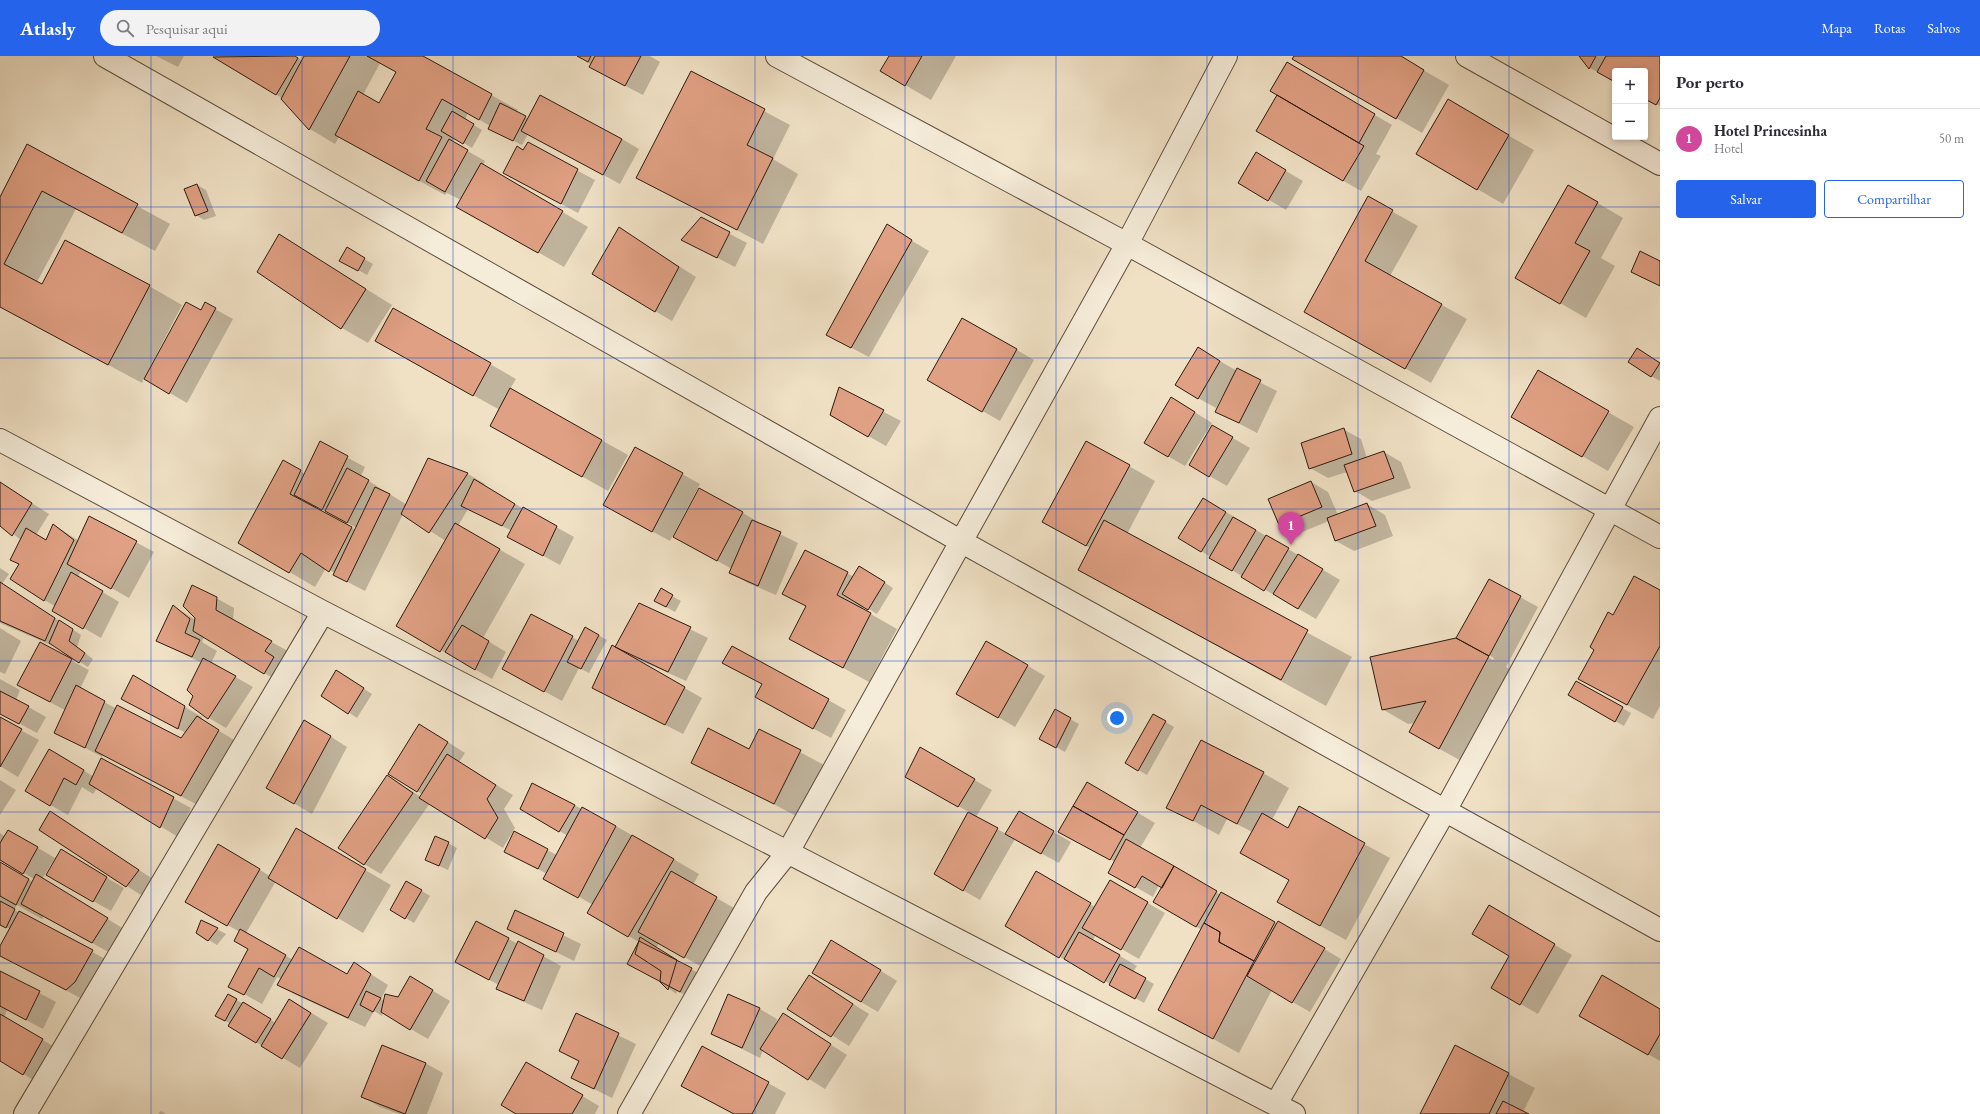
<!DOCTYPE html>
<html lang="pt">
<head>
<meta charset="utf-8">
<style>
	:root { --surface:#fff; --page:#f2f2f3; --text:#2b2b33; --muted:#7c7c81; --line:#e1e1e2; --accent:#2563eb }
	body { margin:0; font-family:"EB Garamond",serif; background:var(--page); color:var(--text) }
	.controls { position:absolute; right:12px; top:12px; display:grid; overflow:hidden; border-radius:4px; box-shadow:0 2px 6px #0003 }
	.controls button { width:36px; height:36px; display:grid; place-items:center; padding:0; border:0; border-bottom:1px solid var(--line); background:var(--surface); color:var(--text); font:20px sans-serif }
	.you { position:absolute; left:1117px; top:662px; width:14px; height:14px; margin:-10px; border:3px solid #fff; border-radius:50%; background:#1a73e8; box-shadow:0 0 0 6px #1a73e833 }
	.badge { display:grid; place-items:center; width:26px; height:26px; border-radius:50%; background:var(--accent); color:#fff; font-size:13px; font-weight:700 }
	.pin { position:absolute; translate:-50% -33px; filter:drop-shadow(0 1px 2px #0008) }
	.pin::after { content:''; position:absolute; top:21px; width:14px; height:12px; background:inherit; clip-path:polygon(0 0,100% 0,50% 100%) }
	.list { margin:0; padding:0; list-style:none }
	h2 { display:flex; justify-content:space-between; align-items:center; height:52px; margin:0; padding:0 16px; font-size:17px }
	h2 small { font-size:13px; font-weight:400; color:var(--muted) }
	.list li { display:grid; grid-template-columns:26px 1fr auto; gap:12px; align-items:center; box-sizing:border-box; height:60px; padding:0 16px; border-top:1px solid var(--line) }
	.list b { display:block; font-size:15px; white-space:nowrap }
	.list p { margin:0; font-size:13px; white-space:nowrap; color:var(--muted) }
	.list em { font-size:13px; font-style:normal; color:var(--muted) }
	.actions { display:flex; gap:8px; padding:12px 16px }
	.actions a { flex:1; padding:9px 0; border:1px solid var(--accent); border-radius:4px; text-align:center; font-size:14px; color:var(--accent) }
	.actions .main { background:var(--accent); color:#fff }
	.icon { flex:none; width:22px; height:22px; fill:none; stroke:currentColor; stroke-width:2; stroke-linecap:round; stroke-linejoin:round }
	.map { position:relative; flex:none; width:1660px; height:1058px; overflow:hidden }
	header { display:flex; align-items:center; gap:24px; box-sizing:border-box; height:56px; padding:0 20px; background:var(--accent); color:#fff }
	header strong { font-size:19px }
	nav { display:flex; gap:22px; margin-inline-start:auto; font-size:14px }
	.search { width:280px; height:36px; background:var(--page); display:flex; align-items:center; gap:10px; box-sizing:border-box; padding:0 14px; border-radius:22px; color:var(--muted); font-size:15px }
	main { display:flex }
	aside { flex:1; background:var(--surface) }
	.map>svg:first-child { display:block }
	.shadow { fill:#0003; fill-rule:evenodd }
	.building { fill:#e0a083; stroke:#2d1a0f }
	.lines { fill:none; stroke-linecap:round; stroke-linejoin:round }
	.street-casing { stroke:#5e4c3c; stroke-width:24 }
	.street { stroke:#f5ecd9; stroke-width:22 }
	.grid { fill:none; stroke:#1d4ed8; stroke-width:1; stroke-opacity:0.55 }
</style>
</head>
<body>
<header>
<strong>Atlasly</strong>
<div class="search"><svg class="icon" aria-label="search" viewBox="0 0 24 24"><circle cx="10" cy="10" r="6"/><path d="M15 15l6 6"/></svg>Pesquisar aqui</div>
<nav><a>Mapa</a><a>Rotas</a><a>Salvos</a></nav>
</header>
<main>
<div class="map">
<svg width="1660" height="1058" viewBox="0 0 1660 1058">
	<rect width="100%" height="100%" fill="#f0e1c5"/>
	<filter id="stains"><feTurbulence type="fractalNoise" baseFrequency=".005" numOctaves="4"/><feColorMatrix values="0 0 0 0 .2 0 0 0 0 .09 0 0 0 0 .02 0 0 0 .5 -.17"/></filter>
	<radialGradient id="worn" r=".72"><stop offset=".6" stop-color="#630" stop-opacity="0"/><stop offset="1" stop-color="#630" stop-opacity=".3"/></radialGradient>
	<path class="shadow" d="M156 0H184L178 11Z
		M214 0H294L303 5 306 0H421L518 54 516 56 529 63 622 83 639 93 620 128 528 78 522 89 497 77 490 70 468 57 465 64 482 74 472 92 455 82 452 86 485 105 483 109 588 171 564 211 483 165 461 144 447 137 445 139 339 81 335 88 310 73 282 42ZM380 7 397 16 379 48 363 39Z
		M579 0H650L660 6 643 39 608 21Z
		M890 0H956L931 44 881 15Z
		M1295 0H1399L1449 29 1422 77 1293 2Z
		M1579 0H1660V50L1645 41V15H1615V25L1590 12Z
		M1287 8 1392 69 1376 98 1381 100 1361 135 1258 75 1278 39Z
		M691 16 790 69 773 103 798 118 763 188 638 122Z
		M1448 45 1534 94 1503 148 1417 98Z
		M528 88 595 124 578 157 521 126 524 95Z
		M28 90 170 168 155 195 76 153 37 226 42 229 149 230 182 249 147 317 148 318 201 255 215 253 233 263 187 347 144 322 142 327 0 251V143Z
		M1257 98 1303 125 1286 154 1240 127Z
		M197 129 206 134 216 160 204 164 196 159Z
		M1569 130 1623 162 1601 202 1615 210 1586 262 1517 222Z
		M1368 142 1418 170 1390 220 1467 263 1431 327 1331 270Z
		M701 163 747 187 735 211 683 184Z
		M619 172 696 221 672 265 655 255Z
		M904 180 929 195 869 301 827 279Z
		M347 193 373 208 367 219 341 204Z
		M305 195 392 249 368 287 342 272 258 216Z
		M963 263 1034 304 1000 365 928 324Z
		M1198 292 1237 315 1277 335 1257 377 1217 356 1225 340 1223 339 1216 352 1198 342Z
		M1645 298 1660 308V325L1651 320Z
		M402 300 490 308 516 323 510 333 628 399 608 435 517 384 500 354Z
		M1538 316 1634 371 1608 415 1513 360Z
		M840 333 901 365 886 390 831 359Z
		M1172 342 1212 367 1185 410 1145 387Z
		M1212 370 1250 392 1227 430 1190 409Z
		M1343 373 1361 383 1367 402 1384 396 1401 406 1411 432 1372 445 1355 435 1347 416 1328 422 1310 412Z
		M1087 386 1155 425 1127 478 1352 601 1326 650 1079 514 1090 492 1069 481Z
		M320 387 365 411 361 420 407 449 428 403 468 418 485 428 483 430 574 481 560 509 509 481 512 475 468 453 458 470 525 508 483 582 506 596 492 623 397 569 446 485 403 458 365 535 334 519 335 517 326 512 315 531 240 487 284 406 305 418ZM315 450 357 472 356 474 314 452Z
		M635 392 700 428 670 485 622 459Z
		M1311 426 1328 436 1338 459 1367 448 1385 459 1393 480 1354 495 1336 485 1329 465 1297 478 1280 468Z
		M0 427 49 458 36 479 46 485 54 469 79 485 90 461 154 496 129 542 81 515 78 521 119 546 101 582 53 554 55 550 44 544 20 509 21 484 0 468Z
		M1221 453 1340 524 1316 563 1243 521 1201 495Z
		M743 457 760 467 759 468 798 487 776 539 748 527 730 517 732 513 692 491Z
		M0 512 9 518 2 528 81 579 77 591 93 603 88 611 58 592 0 567Z
		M868 516 893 532 877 558 864 550 862 553 897 573 869 626 790 583 807 551 783 537 847 517 854 521Z
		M1490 524 1538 551 1506 611 1514 616 1465 707 1436 691 1416 667 1408 668 1382 653 1457 583ZM1474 591 1494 602 1493 604 1474 593Z
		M661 534 681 545 675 556 664 550Z
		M1660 536V650L1653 663 1605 637 1613 560Z
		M216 542 234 552 233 565 288 595 281 627 204 581 202 586 217 595 211 607 253 631 226 672 209 662 194 640 202 607 157 585 173 550 196 564Z
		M639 548 708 582 686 625 637 603 636 604 702 642 683 678 593 632Z
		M532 559 579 585 586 572 607 584 589 617 579 612 562 645 520 622Z
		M0 572 21 585 5 618 0 616Z
		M987 586 1045 620 1015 671 957 637Z
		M40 588 89 614 80 633 117 653 182 683 186 677 122 643 134 621 202 661 201 664 244 690 207 754 103 699 102 701 55 676 65 654 36 639Z
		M732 591 846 654 831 682 773 651 763 628 741 617Z
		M344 620 372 638 357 662 323 639Z
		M0 623 20 634 16 644 46 661 37 677 0 657Z
		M1577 626 1631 657 1624 670 1569 639Z
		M1055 655 1079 668 1065 696 1049 687Z
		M1154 659 1174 671 1147 719 1126 707Z
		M0 663 39 684 18 721 0 710Z
		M322 675 347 691 312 758 268 732Z
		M760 675 826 710 800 762 693 706 750 694Z
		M437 679 465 697 459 706 513 739 504 753 515 772 503 792 430 747 381 818 364 808 388 720 421 741 422 738 417 735Z
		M920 693 992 734 976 761 1006 778 1019 756 1071 786 1059 807 1015 783 980 844 935 818 969 756 923 731Z
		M67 704 94 721 102 704 191 752 178 781 97 732 93 738 82 731 68 759 26 735Z
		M1263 717 1289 732 1272 764 1289 773 1364 788 1390 802 1346 884 1304 861 1290 824 1252 776 1227 763 1219 779 1168 751Z
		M0 724 16 734 0 759Z
		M1088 727 1155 767 1140 792 1221 839 1277 868 1279 866 1341 903 1310 956 1272 934 1239 997 1160 954 1202 874 1154 846 1164 832 1159 829 1153 841 1127 826 1115 806 1077 785Z
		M574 749 616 770 699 818 693 829 734 852 702 911 659 887 656 892 708 923 697 945 677 935 676 938 662 927 628 908 639 886 588 857 593 849 574 838 547 818 514 800 547 794 557 799 568 780 521 753Z
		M67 767 156 825 144 841 40 774Z
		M9 775 55 802 42 823 124 873 110 897 44 860 42 863 17 849 14 854 109 905 84 944 0 899V892L10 873 0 868V807L33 826 34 823 0 803V777L5 781Z
		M448 787 457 792 448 814 426 804Z
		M322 789 391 829 363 877 276 825 246 877 293 904 347 919 355 908 388 929 381 943 384 945 398 943 428 932 450 945 428 983 383 957 382 960 374 955 365 971 296 939 278 929 281 923 277 921 262 948 230 930 250 893 240 876 186 846 219 790 270 820Z
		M61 795 124 832 111 855 47 819Z
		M1037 816 1095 851 1110 825 1165 857 1139 903 1096 878 1093 884 1137 910 1133 916 1154 928 1144 947 1078 910 1077 911 1006 869Z
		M407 826 430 840 414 867 391 853Z
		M1489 850 1572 899 1538 958 1493 932 1511 900Z
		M516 856 581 888 574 905 508 872Z
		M202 865 226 878 217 889 197 877Z
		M476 866 518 888V886L561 910 542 954 515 942 498 932 499 929 474 916Z
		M849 895 897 925 878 956 861 946Z
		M0 916 56 946 43 973 7 954 4 962 60 994 40 1028 0 1004Z
		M809 920 869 958 849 990 789 952Z
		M228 939 276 967 290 944 328 967 300 1012 256 986 231 968 216 960Z
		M760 953 777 963 775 971 783 958 847 999 825 1033 763 994 760 1002 712 978Z
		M1660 954V1005L1580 959Z
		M577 959 636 988 612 1042 572 1022 580 1006 560 995Z
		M1455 990 1535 1032 1523 1056 1527 1058H1421Z
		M702 991 786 1037 775 1058H734Z
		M425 1007 443 1017 427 1058H399L380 1051 363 1041Z
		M527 1007 599 1050 595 1058H518Z
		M161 1055 166 1058H158Z"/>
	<path class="building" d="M295 0 298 2 276 39 213 1Z
		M304 0H350L309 74 281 43Z
		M367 0H423L492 38 479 64 442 43 426 73 442 81 419 125 335 79 358 35 379 47 396 16Z
		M577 0H591L588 6Z
		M595 0H641L625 30 589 11Z
		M889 0H922L905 30 880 15Z
		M1294 0H1401L1424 14 1396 63 1292 3Z
		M1579 0H1596L1589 13Z
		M1606 0H1660V42L1656 49 1645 43V15H1615V26L1597 16Z
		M1287 6 1375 58 1359 87 1270 35Z
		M691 15 765 53 747 89 773 102 737 174 636 122Z
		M540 39 622 83 603 119 521 75Z
		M1277 39 1364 90 1343 125 1256 75Z
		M1448 43 1509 79 1477 134 1416 98Z
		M500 47 526 60 513 85 488 73Z
		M452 55 474 68 463 88 441 75Z
		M449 83 468 94 445 136 426 125Z
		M528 86 578 113 561 148 503 117 517 90 523 94Z
		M27 88 138 148 122 177 42 135 4 208 42 228 65 184 150 229 108 309 0 251V141Z
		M1256 96 1286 114 1268 145 1238 127Z
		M481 107 563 155 538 197 456 151Z
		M197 128 208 155 195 160 184 133Z
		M1568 129 1598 146 1575 187 1590 195 1560 248 1515 222Z
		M1368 140 1393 154 1365 205 1442 248 1405 313 1304 256Z
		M701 161 730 176 717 202 681 184Z
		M887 168 912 184 851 292 826 279Z
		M619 171 679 211 655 256 592 218Z
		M279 178 366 233 341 273 257 216Z
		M347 191 365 202 358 215 339 205Z
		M1640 195 1660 205V230L1631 216Z
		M186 246 201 254 205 246 216 252 169 338 144 323Z
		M393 252 491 307 473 340 375 285Z
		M962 262 1017 293 982 356 927 324Z
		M1198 291 1220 305 1198 343 1175 329Z
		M1637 292 1660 307 1651 321 1628 306Z
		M1237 312 1261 324 1239 367 1215 356Z
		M1538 314 1609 355 1582 401 1511 361Z
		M839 331 884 354 868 381 830 359Z
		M510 332 602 384 582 421 490 370Z
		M1171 341 1195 356 1168 401 1144 387Z
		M1212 369 1233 381 1209 421 1189 409Z
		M1344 372 1352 398 1309 413 1301 387Z
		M320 385 348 400 322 454 294 439Z
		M1086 385 1130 409 1086 490 1042 466Z
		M635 391 683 417 652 476 603 449Z
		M1384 395 1394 422 1354 436 1344 409Z
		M428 402 468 417 429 477 401 458Z
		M283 404 301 414 290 438 352 471 329 516 301 497 289 517 238 487Z
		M347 412 369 424 347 467 325 455Z
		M474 423 515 448 502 470 461 450Z
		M1311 425 1322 451 1279 469 1268 443Z
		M0 426 32 447 12 480 0 470Z
		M375 431 390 438 347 526 333 519Z
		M699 432 743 456 717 505 673 481Z
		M1203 442 1226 456 1201 496 1178 482Z
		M1367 447 1376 470 1335 485 1327 462Z
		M523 451 557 470 543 500 507 481Z
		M89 460 137 485 111 533 67 508Z
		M1233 461 1256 474 1232 515 1209 502Z
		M752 464 781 476 758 530 729 517Z
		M1104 464 1308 574 1281 624 1078 514Z
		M455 467 500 493 440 596 396 570Z
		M53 468 74 484 44 545 10 523 19 508 10 504 26 472 46 484Z
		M1266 479 1289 492 1264 535 1241 521Z
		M805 494 848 516 837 539 871 557 843 612 789 583 806 550 782 538Z
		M1298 498 1323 513 1298 553 1273 538Z
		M859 510 885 526 868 554 842 538Z
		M71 516 103 535 83 573 52 555Z
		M1634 520 1660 534V590L1627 649 1578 623 1594 594 1590 591 1608 556 1613 559Z
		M1489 523 1521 540 1489 600 1456 582Z
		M0 526 55 562 45 585 0 565Z
		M192 529 217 541 216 554 272 585 265 595 274 601 264 618 193 575 195 562 183 550Z
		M661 532 673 539 666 551 654 545Z
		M639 547 691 571 668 616 615 591Z
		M173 549 190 563 185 577 200 584 192 601 156 585Z
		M531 558 573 580 544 636 502 613Z
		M59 564 73 573 69 585 85 597 79 607 49 587Z
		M462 569 489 585 475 614 445 596Z
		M585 571 599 579 581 613 567 606Z
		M1456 582 1489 600 1439 693 1409 676 1426 645 1382 654 1370 601Z
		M986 585 1028 609 998 662 956 638Z
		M40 586 72 603 50 646 17 629Z
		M612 589 685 631 665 669 592 632Z
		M732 590 829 643 813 673 755 641 762 628 722 607Z
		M203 602 236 620 208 663 189 649 193 640 187 634Z
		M336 614 364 632 348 658 321 640Z
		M133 619 185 650 178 673 121 643Z
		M1576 625 1623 651 1615 666 1568 639Z
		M76 629 105 645 85 692 54 677Z
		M0 635 29 650 19 668 0 658Z
		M117 649 181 682 197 660 219 674 181 740 95 695Z
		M1055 653 1071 662 1056 692 1039 683Z
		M1153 658 1166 665 1138 715 1125 707Z
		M0 661 22 673 0 711Z
		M304 664 331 680 294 748 266 732Z
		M419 668 448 686 417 736 388 718Z
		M708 672 749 693 759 673 801 694 774 748 691 707Z
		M1201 684 1264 716 1237 768 1201 749 1193 765 1166 752Z
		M920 691 975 723 958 751 905 721Z
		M49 693 84 714 76 729 64 722 50 750 25 735Z
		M447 698 496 729 487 743 498 762 485 783 419 742Z
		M101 702 174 741 160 772 89 728Z
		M387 719 413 737 364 809 338 792Z
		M1087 726 1138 756 1124 779 1073 750Z
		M532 727 575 749 559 776 520 753Z
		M1073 750 1124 779 1110 804 1058 776Z
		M1299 750 1365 787 1320 870 1277 846 1289 824 1240 797 1262 757 1288 772Z
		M582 751 616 770 578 842 543 823Z
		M50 755 139 814 126 831 39 774Z
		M1019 755 1054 775 1041 798 1005 778Z
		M968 756 998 772 963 835 934 818Z
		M296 772 366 813 337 863 268 822Z
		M8 774 38 791 23 818 0 804V787Z
		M514 775 548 793 538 813 504 796Z
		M632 779 674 803 628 881 587 857Z
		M435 780 449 786 439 810 425 804Z
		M1126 783 1174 810 1162 832 1142 820 1135 832 1108 817Z
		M218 788 260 813 227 870 185 846Z
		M61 793 107 821 93 846 46 819Z
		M0 806 29 823 16 849 0 840Z
		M1174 810 1217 835 1196 871 1153 846Z
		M671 815 717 841 684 902 638 876Z
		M1036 815 1091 847 1059 902 1005 870Z
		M36 818 108 862 92 887 21 848Z
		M1110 824 1148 846 1121 894 1082 872Z
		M406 825 422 834 405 863 390 854Z
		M1221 836 1275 866 1254 905 1219 886 1220 876 1204 867Z
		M0 845 15 853 6 872 0 869Z
		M1489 849 1555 888 1520 949 1491 932 1509 900 1472 878Z
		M515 854 564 877 556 896 507 873Z
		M19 855 93 894 75 926 66 934 0 900V890Z
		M201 864 218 872 208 885 196 877Z
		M476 865 509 882 489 924 455 906Z
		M1278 865 1325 892 1292 947 1247 920Z
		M1204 867 1220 876 1219 886 1254 905 1213 983 1158 954Z
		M240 873 286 899 274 921 259 912 244 939 228 931 248 893 234 885Z
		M1079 876 1120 899 1104 927 1064 903Z
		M640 881 677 904 668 934 660 926 661 915 635 898Z
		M831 884 881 914 861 946 812 917Z
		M518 885 544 899 524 945 496 933Z
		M639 885 692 912 680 936 627 908Z
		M299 891 347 918 354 906 371 918 348 962 277 929Z
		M1120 908 1146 922 1135 943 1109 929Z
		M0 915 40 935 26 964 0 950Z
		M809 919 853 948 831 981 787 953Z
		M1602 919 1660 953V978L1648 999 1579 960Z
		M410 920 433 934 410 974 381 956 385 938 398 941Z
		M366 935 381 942 373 956 360 949Z
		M228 938 237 943 225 965 215 960Z
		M728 938 760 952 742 992 711 978Z
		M289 943 311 957 282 1003 261 990Z
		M243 946 271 963 256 987 228 970Z
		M576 957 619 977 594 1033 571 1022 579 1005 559 995Z
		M783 957 831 988 808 1024 760 993Z
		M0 958 43 983 23 1019 0 1005Z
		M382 989 426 1007 405 1058 361 1041Z
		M1455 989 1509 1017 1489 1058H1420Z
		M702 990 769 1026 752 1058H734L681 1030Z
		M526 1006 583 1039 572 1058H516L501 1049Z
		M1503 1045 1529 1058H1496Z"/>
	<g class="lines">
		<defs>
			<path id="street" d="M105 0 962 486 1660 874
				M777 0 1127 188 1660 481
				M1467 0 1660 108
				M0 384 323 556 1294 1058
				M1276 1048 1446 753 1660 362
				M25 1058 323 556
				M629 1058 756 836 788 796 1127 188 1226 0"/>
		</defs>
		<use href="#street" class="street-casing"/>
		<use href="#street" class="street"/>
	</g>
	<path class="grid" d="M151 0V1058M302 0V1058M453 0V1058M604 0V1058M755 0V1058M905 0V1058M1056 0V1058M1207 0V1058M1358 0V1058M1509 0V1058M0 151H1660M0 302H1660M0 453H1660M0 605H1660M0 756H1660M0 907H1660"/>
	<rect width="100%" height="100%" filter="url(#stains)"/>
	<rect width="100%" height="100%" fill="url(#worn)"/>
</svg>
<div class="controls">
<button>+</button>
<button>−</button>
</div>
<div class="you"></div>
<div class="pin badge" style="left:1291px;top:489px;background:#d1479c">1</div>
</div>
<aside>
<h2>Por perto<small></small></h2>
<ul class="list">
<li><span class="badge" style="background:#d1479c">1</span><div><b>Hotel Princesinha</b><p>Hotel</p></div><em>50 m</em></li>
</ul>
<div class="actions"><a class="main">Salvar</a><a>Compartilhar</a></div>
</aside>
</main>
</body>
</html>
